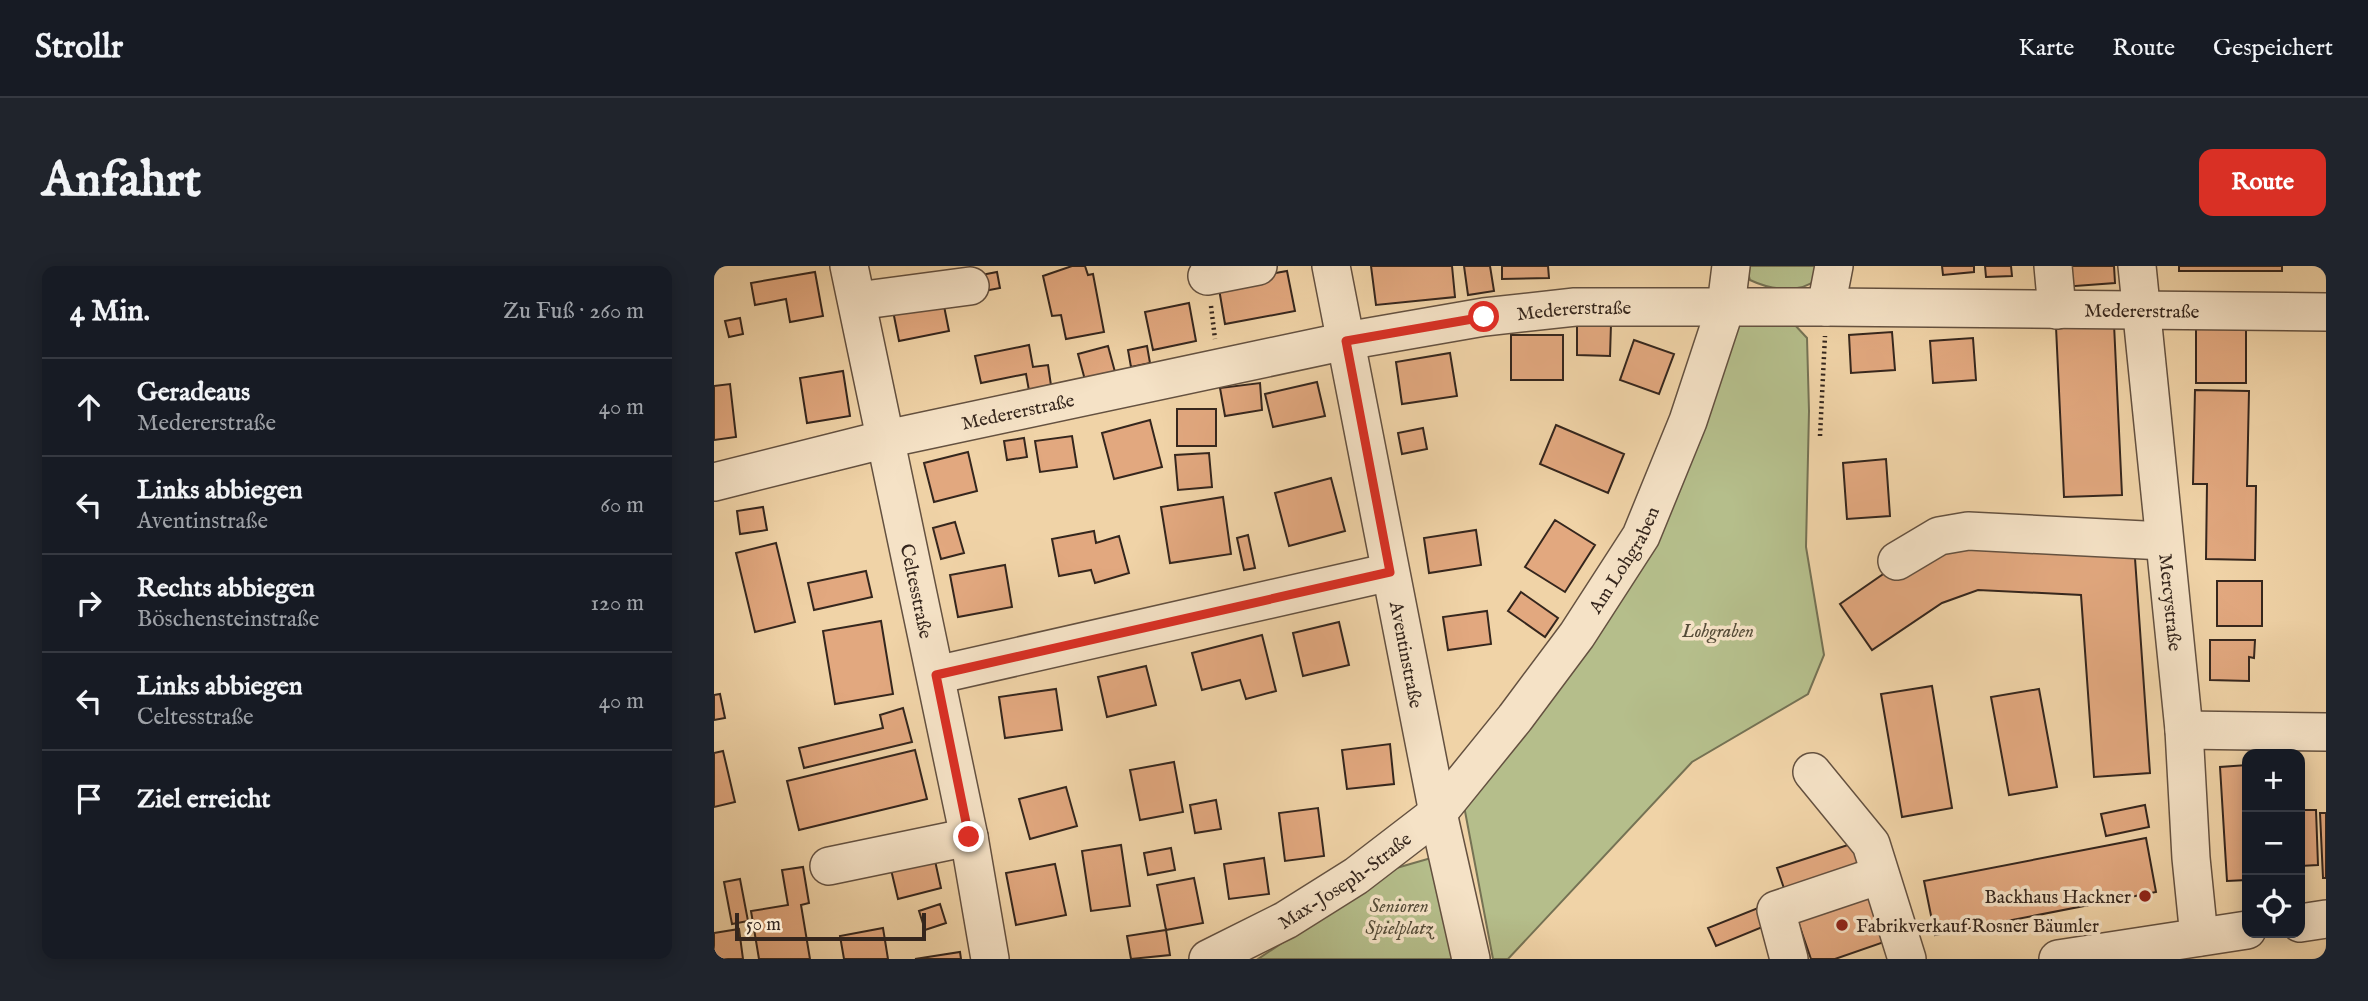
<!DOCTYPE html>
<html lang="de">
<head>
<meta charset="utf-8">
<style>
	:root { --surface:#171b24; --page:#20242c; --text:#f1f3f6; --muted:#9ea1a6; --line:#363941; --accent:#d93025 }
	body { margin:0; font-family:"IM FELL English",serif; background:var(--page); color:var(--text) }
	.controls { position:absolute; right:21px; bottom:21px; display:grid; overflow:hidden; border-radius:14px; box-shadow:0 4px 18px #0003 }
	.controls button { width:63px; height:63px; display:grid; place-items:center; padding:0; border:0; border-bottom:2px solid var(--line); background:var(--surface); color:var(--text); font:35px sans-serif }
	.scale { position:absolute; left:21px; bottom:18px; width:191px; box-sizing:border-box; padding-left:7px; border:4px solid #35261d; border-top:0; font-size:19px; line-height:24px; white-space:nowrap; color:#35261d; -webkit-text-stroke:5px #f5e2c6; paint-order:stroke }
	.stop { position:absolute; width:21px; height:21px; margin:-16px; border:5px solid #d93025; border-radius:50%; background:#fff }
	.stop.end { background:#d93025; border-color:#fff; box-shadow:0 2px 7px #0008 }
	.list { margin:0; padding:0; list-style:none }
	h2 { display:flex; justify-content:space-between; align-items:center; height:91px; margin:0; padding:0 28px; font-size:30px }
	h2 small { font-size:23px; font-weight:400; color:var(--muted) }
	.list li { display:grid; grid-template-columns:46px 1fr auto; gap:21px; align-items:center; box-sizing:border-box; height:98px; padding:0 28px; border-top:2px solid var(--line) }
	.list b { display:block; font-size:26px; white-space:nowrap }
	.list p { margin:0; font-size:23px; white-space:nowrap; color:var(--muted) }
	.list em { font-size:23px; font-style:normal; color:var(--muted) }
	.icon { flex:none; width:38px; height:38px; fill:none; stroke:currentColor; stroke-width:2; stroke-linecap:round; stroke-linejoin:round }
	.map { position:relative; flex:none; width:1612px; height:693px; overflow:hidden; border-radius:14px }
	header { display:flex; align-items:center; gap:42px; box-sizing:border-box; height:98px; padding:0 35px; background:var(--surface); border-bottom:2px solid var(--line) }
	header strong { font-size:33px }
	nav { display:flex; gap:38px; margin-inline-start:auto; font-size:24px }
	.intro { display:flex; align-items:center; justify-content:space-between; box-sizing:border-box; height:168px; padding:0 42px }
	h1 { margin:0; font-size:49px }
	.button { padding:18px 32px; border-radius:14px; background:var(--accent); color:#fff; font-size:24px; font-weight:700 }
	main { display:flex; gap:42px; padding:0 42px }
	aside { flex:1; background:var(--surface); border-radius:14px; box-shadow:0 4px 18px #0003 }
	.map>svg:first-child { display:block }
	.green { fill:#b5be8b; stroke:#757254; stroke-width:2 }
	.building { fill:#e2a87f; stroke:#35261d; stroke-width:2 }
	.lines { fill:none; stroke-linecap:round; stroke-linejoin:round }
	.minor-casing { stroke:#645140; stroke-width:40 }
	.path { stroke:#35261d; stroke-width:4.5; stroke-dasharray:2 3.5; stroke-linecap:butt }
	.minor { stroke:#f5e2c6; stroke-width:37 }
	.route { stroke:#d93025; stroke-width:9 }
	.poi-dot { fill:#8f2418; stroke:#f5e2c6; stroke-width:2.5 }
	.labels { text-anchor:middle; stroke-width:7; stroke-linejoin:round; paint-order:stroke }
	.street-label { font-size:19px; fill:#35261d; stroke:#f5e2c6 }
	.park-label { font-size:19px; font-style:italic; fill:#554c38; stroke:#f5e2c6 }
	.poi-label { font-size:19px; fill:#35261d; stroke:#f5e2c6; text-anchor:end }
</style>
</head>
<body>
<header>
<strong>Strollr</strong>
<nav><a>Karte</a><a>Route</a><a>Gespeichert</a></nav>
</header>
<div class="intro"><h1>Anfahrt</h1><a class="button">Route</a></div>
<main>
<aside>
<h2>4 Min.<small>Zu Fuß · 260 m</small></h2>
<ul class="list">
<li><svg class="icon" aria-label="ahead" viewBox="0 0 24 24"><path d="M12 20V5M6 11l6-6 6 6"/></svg><div><b>Geradeaus</b><p>Medererstraße</p></div><em>40 m</em></li>
<li><svg class="icon" aria-label="left" viewBox="0 0 24 24"><path d="M17 20v-9H6M10 6l-5 5 5 5"/></svg><div><b>Links abbiegen</b><p>Aventinstraße</p></div><em>60 m</em></li>
<li><svg class="icon" aria-label="right" viewBox="0 0 24 24"><path d="M7 20v-9h11M14 6l5 5-5 5"/></svg><div><b>Rechts abbiegen</b><p>Böschensteinstraße</p></div><em>120 m</em></li>
<li><svg class="icon" aria-label="left" viewBox="0 0 24 24"><path d="M17 20v-9H6M10 6l-5 5 5 5"/></svg><div><b>Links abbiegen</b><p>Celtesstraße</p></div><em>40 m</em></li>
<li><svg class="icon" aria-label="arrive" viewBox="0 0 24 24"><path d="M6 21V4h12l-3 4 3 4H6"/></svg><div><b>Ziel erreicht</b></div></li>
</ul>
</aside>
<div class="map">
<svg width="1612" height="693" viewBox="0 0 1612 693">
	<rect width="100%" height="100%" fill="#f0d3a7"/>
	<filter id="stains"><feTurbulence type="fractalNoise" baseFrequency=".00286" numOctaves="4"/><feColorMatrix values="0 0 0 0 .2 0 0 0 0 .09 0 0 0 0 .02 0 0 0 .5 -.17"/></filter>
	<radialGradient id="worn" r=".72"><stop offset=".6" stop-color="#630" stop-opacity="0"/><stop offset="1" stop-color="#630" stop-opacity=".3"/></radialGradient>
	<path class="green" d="M1032 0H1106L1104 13C1085 28 1057 24 1036 14Z
		M1021 53 1080 58 1093 72 1095 145 1092 281 1110 389 1094 428 978 496 794 693H779L750 540 941 280Z
		M717 592 738 693H544L679 603Z"/>
	<path class="building" d="M358 0H371L374 9 379 8 390 66 352 73 347 49 338 50 329 10Z
		M657 0H738L741 31 662 39Z
		M750 0H776L780 25 754 29Z
		M788 0H834L835 12 788 13Z
		M1228 0H1260V6L1229 9Z
		M1271 0H1297L1298 10 1272 11Z
		M1346 0H1400L1401 17 1348 21Z
		M1465 0H1568V5H1465Z
		M573 5 581 45 511 58 504 17Z
		M101 6 109 50 76 56 72 33 41 39 37 17Z
		M283 6 286 22 265 26 262 10Z
		M228 30 235 65 185 75 178 40Z
		M475 37 482 75 439 84 431 46Z
		M26 52 29 68 15 71 11 55Z
		M863 57 897 58 896 90 863 89Z
		M1400 58 1408 229 1350 231 1342 61Z
		M1482 60H1532V117H1482Z
		M1178 66 1181 104 1137 107 1135 69Z
		M797 69H849V114H797Z
		M1259 72 1262 114 1219 117 1216 75Z
		M920 74 960 88 945 128 906 114Z
		M315 79 319 101 334 99 338 126 316 130 312 108 267 117 261 90Z
		M394 80 401 106 371 114 364 88Z
		M433 80 436 97 417 101 414 84Z
		M736 87 743 130 688 138 682 96Z
		M129 105 136 150 93 157 86 112Z
		M603 116 611 150 559 161 551 128Z
		M546 117 548 144 511 150 506 122Z
		M16 118 22 171 0 174V120Z
		M1481 124 1535 125 1533 220H1542L1541 294 1492 293 1493 218H1479Z
		M463 143H502V180H463Z
		M436 154 448 201 400 213 388 167Z
		M842 159 910 188 894 227 826 198Z
		M709 162 713 183 688 188 684 167Z
		M358 170 363 201 326 206 321 175Z
		M310 172 313 191 293 194 290 175Z
		M254 186 263 225 220 236 210 197Z
		M495 187 498 221 464 224 461 189Z
		M1172 193 1176 250 1133 253 1129 197Z
		M617 212 631 265 575 280 561 227Z
		M509 231 517 288 456 297 447 241Z
		M49 241 53 264 26 268 23 245Z
		M841 254 881 279 851 326 811 301Z
		M241 256 250 287 227 293 219 262Z
		M762 264 767 299 715 307 710 272Z
		M380 265 382 277 405 270 415 307 381 317 377 304 345 310 338 273Z
		M534 269 541 302 530 304 523 272Z
		M62 277 81 356 41 366 22 287Z
		M1420 278 1436 507 1380 511 1367 329 1264 324 1228 337 1158 384 1126 338 1204 284Z
		M291 299 298 341 244 351 236 309Z
		M152 305 158 331 100 344 94 317Z
		M1503 315H1548V360H1503Z
		M807 326 844 352 831 371 794 345Z
		M773 345 777 378 734 384 729 351Z
		M167 355 179 428 121 438 109 365Z
		M625 356 635 399 589 410 579 367Z
		M548 369 562 425 532 433 526 414 488 424 478 387Z
		M1496 374H1541L1540 392 1535 391V415L1496 414Z
		M432 400 442 439 393 451 384 411Z
		M1218 420 1238 542 1188 551 1167 428Z
		M342 423 348 464 291 472 285 431Z
		M1325 423 1343 521 1295 529 1277 431Z
		M6 428 11 452 0 454V429Z
		M189 442 198 476 90 502 85 482 169 462 166 449Z
		M676 478 680 518 633 523 628 484Z
		M201 484 213 533 85 564 73 515Z
		M9 485 21 536 0 541V487Z
		M460 496 469 546 426 554 416 504Z
		M1533 499V614L1513 615 1506 501Z
		M352 521 363 560 316 573 305 533Z
		M502 534 507 563 481 567 476 539Z
		M1431 539 1435 561 1392 570 1387 548Z
		M604 542 610 590 571 595 565 547Z
		M1586 544H1602L1604 599 1586 600Z
		M1606 547H1612V612H1609Z
		M1432 572 1442 626 1221 669 1210 615Z
		M1140 577 1150 609 1074 634 1063 602Z
		M407 579 416 640 377 645 368 585Z
		M218 581 227 622 184 633 174 591Z
		M457 582 461 604 434 609 430 587Z
		M550 592 555 628 515 633 510 598Z
		M341 598 352 649 302 659 292 607Z
		M89 601 95 637 87 639 96 693H45L37 645 74 639 68 604Z
		M480 612 489 657 452 664 443 619Z
		M26 613 34 655 18 658 10 616Z
		M1156 618 1176 674 1121 693H1097L1080 644Z
		M226 638 232 657 211 664 205 645Z
		M1044 642 1051 660 1002 680 994 662Z
		M169 662 174 693H130L126 670Z
		M25 663 29 693H0V667Z
		M452 664 456 689 417 693 413 670Z
		M246 686 247 693H201Z"/>
	<g class="lines">
		<defs>
			<g id="minor">
				<path id="s1" d="M135 0 255 571 276 693"/>
				<path id="s2" d="M617 0 724 547 757 693"/>
				<path d="M1339 0 1343 44"/>
				<path id="s3" d="M1423 0 1470 464 1477 592 1485 671"/>
				<path d="M493 10 544 0"/>
				<path d="M143 35 256 20"/>
				<path d="M1112 41 1120 0"/>
				<path id="s4" d="M0 216 172 173 632 75 770 51 861 41H1112L1612 46"/>
				<path d="M1183 295 1225 270 1254 265 1450 275"/>
				<path d="M222 409 676 306"/>
				<path d="M1470 464 1612 466"/>
				<path d="M1098 506 1157 578 1193 693"/>
				<path d="M115 600 255 571"/>
				<path d="M1586 657 1612 653"/>
				<path id="s5" d="M494 693 572 654 642 610 724 547 801 452 863 369 927 270 974 155 1012 40 1017 0"/>
				<path d="M1075 693 1062 644 1166 609"/>
				<path d="M1344 693 1533 664"/>
			</g>
		</defs>
		<use href="#minor" class="minor-casing"/>
		<path class="path" d="M497 40 501 73
			M1106 170 1111 70
			M1586 600 1588 624"/>
		<use href="#minor" class="minor"/>
	</g>
	<g class="lines">
		<path class="route" d="M255 571 222 409 676 306 632 75 770 51"/>
	</g>
	<g class="poi-dot">
		<circle cx="1431" cy="630" r="7"/>
		<circle cx="1128" cy="659" r="7"/>
	</g>
	<g class="labels">
		<g class="street-label">
			<text dy="7" stroke="none"><textPath href="#s4" startOffset="878">Medererstraße</textPath></text>
			<text dy="7" stroke="none"><textPath href="#s4" startOffset="1446">Medererstraße</textPath></text>
			<text dy="7" stroke="none"><textPath href="#s4" startOffset="312">Medererstraße</textPath></text>
			<text dy="7" stroke="none"><textPath href="#s5" startOffset="588">Am Lohgraben</textPath></text>
			<text dy="7" stroke="none"><textPath href="#s1" startOffset="332">Celtesstraße</textPath></text>
			<text dy="7" stroke="none"><textPath href="#s3" startOffset="338">Mercystraße</textPath></text>
			<text dy="7" stroke="none"><textPath href="#s2" startOffset="396">Aventinstraße</textPath></text>
			<text dy="7" stroke="none"><textPath href="#s5" startOffset="158">Max-Joseph-Straße</textPath></text>
		</g>
		<g class="park-label">
			<text x="1004" y="371">Lohgraben</text>
			<text x="685" y="646">Senioren<tspan x="685" dy="22">Spielplatz</tspan></text>
		</g>
		<g class="poi-label">
			<text x="1417" y="637">Backhaus Hackner</text>
			<text x="1142" y="666" text-anchor="start">Fabrikverkauf Rosner Bäumler</text>
		</g>
	</g>
	<rect width="100%" height="100%" filter="url(#stains)"/>
	<rect width="100%" height="100%" fill="url(#worn)"/>
</svg>
<div class="controls">
<button>+</button>
<button>−</button>
<button><svg class="icon" aria-label="locate" viewBox="0 0 24 24"><circle cx="12" cy="12" r="6"/><path d="M12 2v4M12 18v4M2 12h4M18 12h4"/></svg></button>
</div>
<div class="scale">50 m</div>
<div class="stop" style="left:770px;top:51px"></div>
<div class="stop end" style="left:255px;top:571px"></div>
</div>
</main>
</body>
</html>
